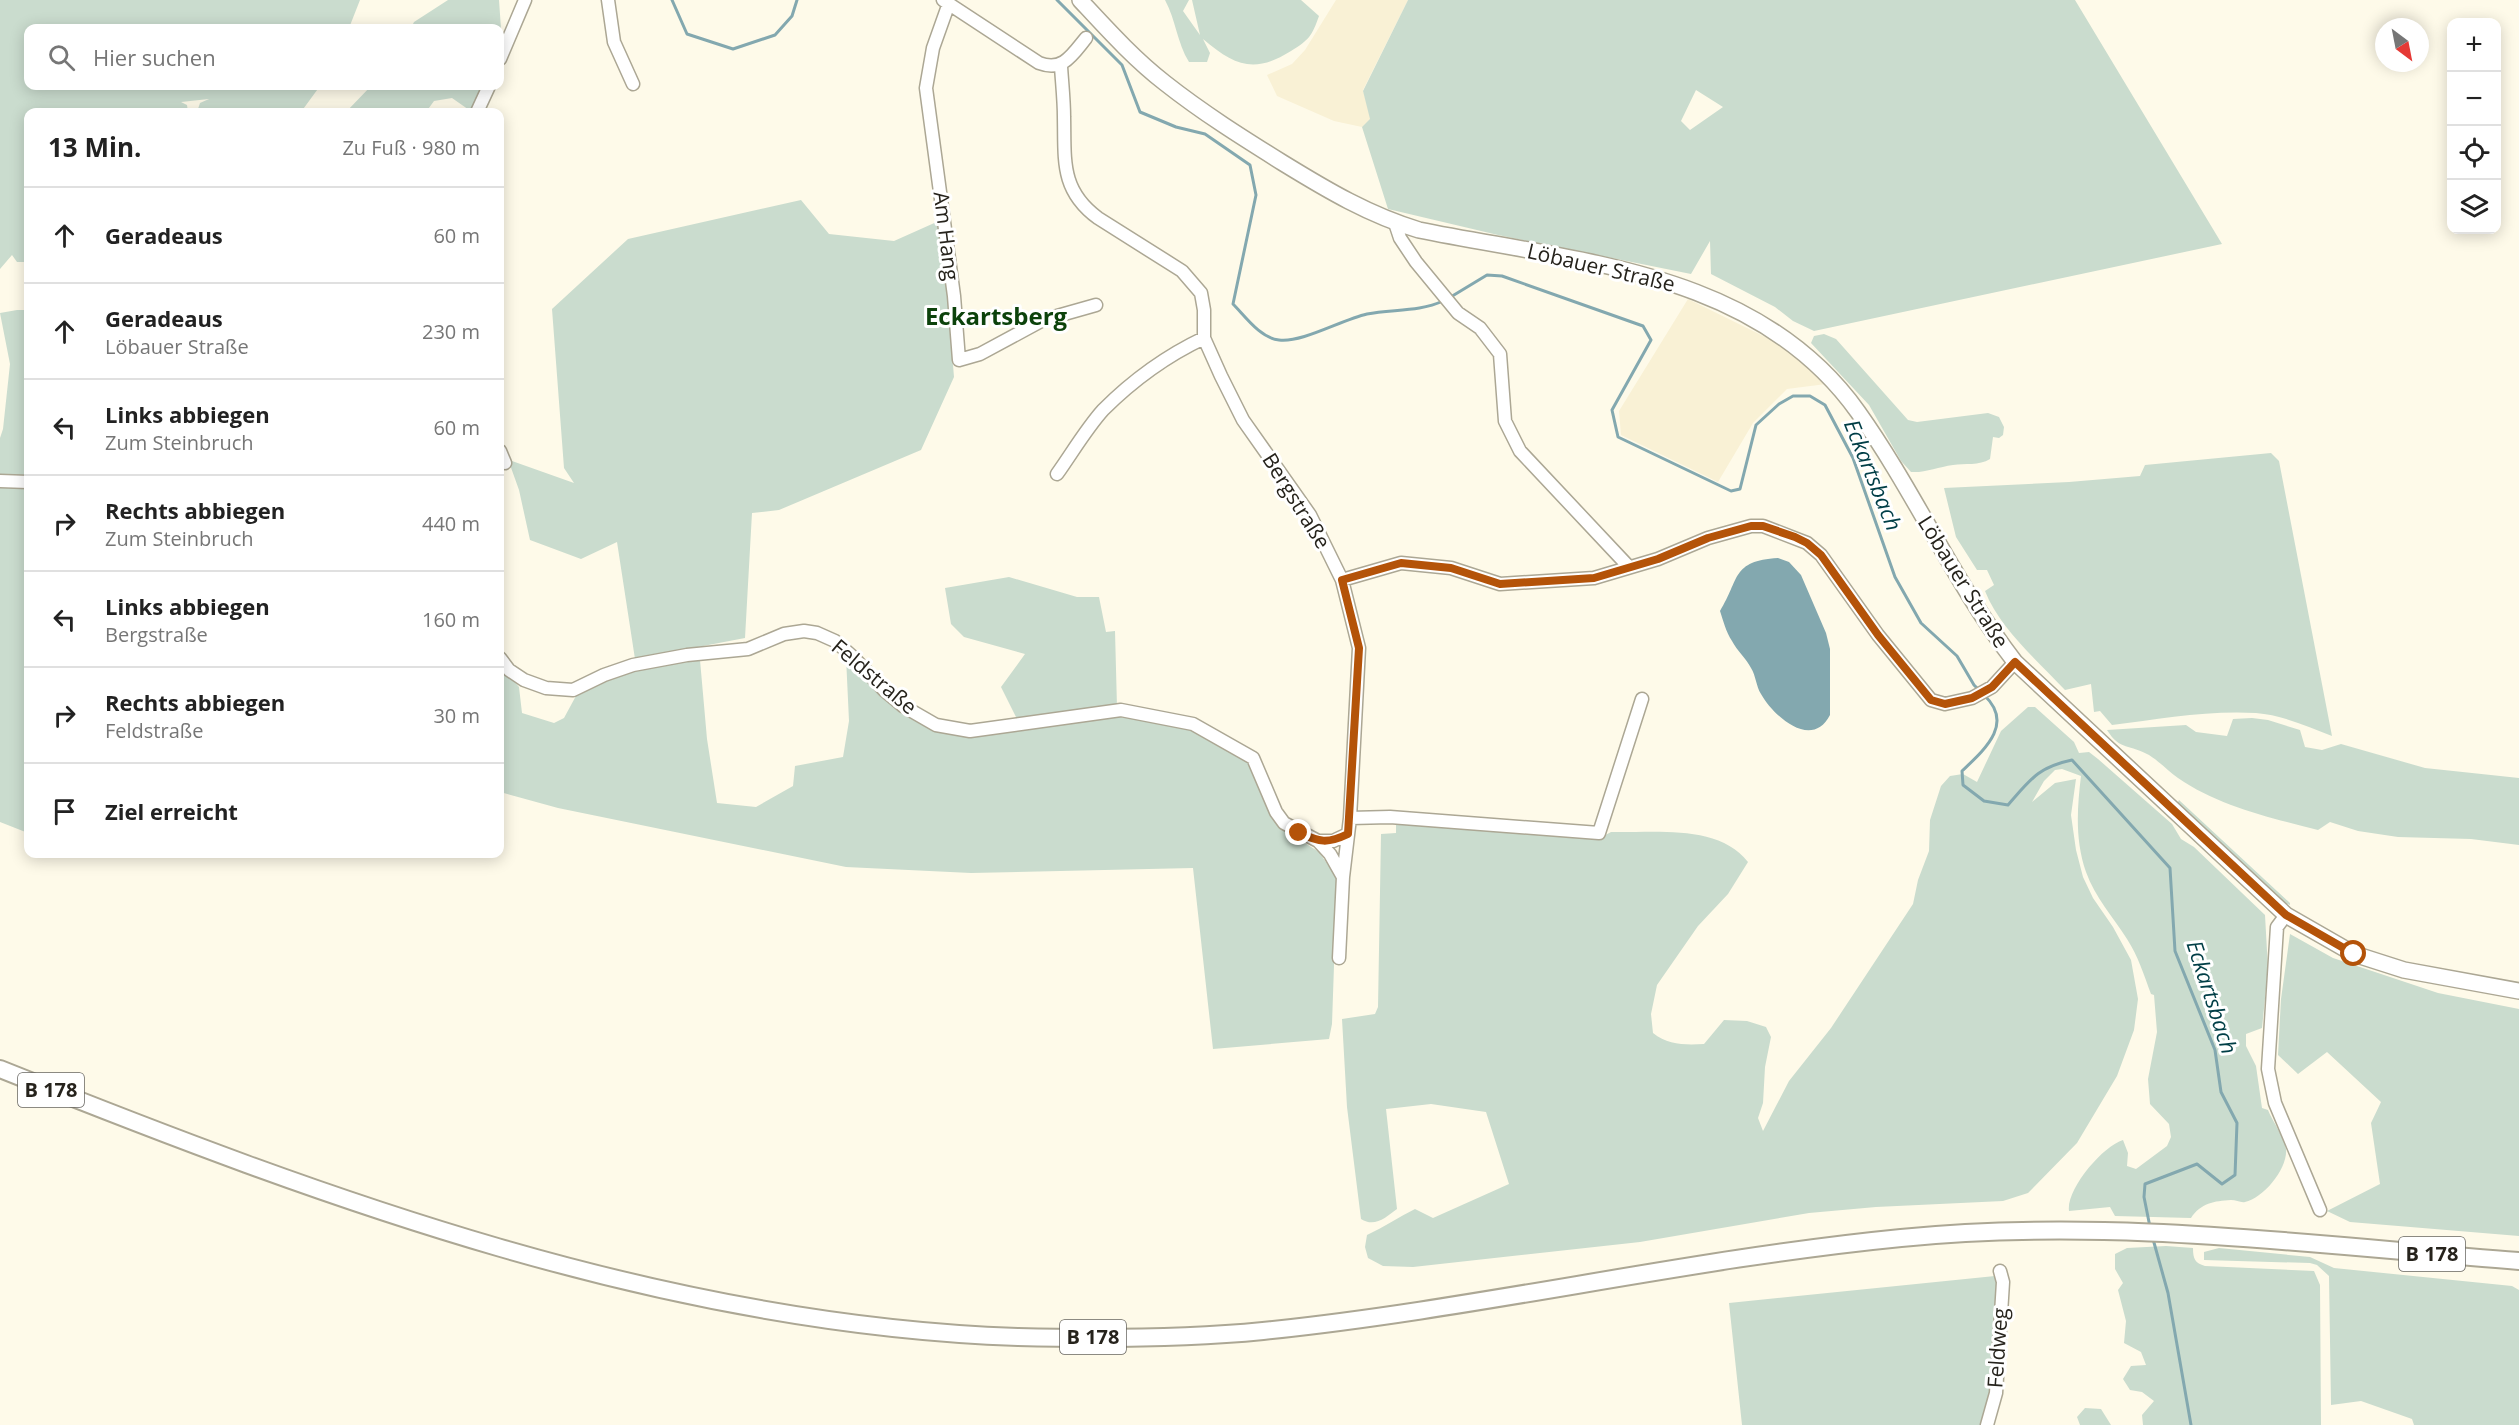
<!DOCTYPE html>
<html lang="de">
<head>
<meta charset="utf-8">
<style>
	:root { --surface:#fff; --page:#f6f6f6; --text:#222; --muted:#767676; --line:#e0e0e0 }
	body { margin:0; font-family:"Open Sans",sans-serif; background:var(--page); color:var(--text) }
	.controls { position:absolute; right:18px; top:18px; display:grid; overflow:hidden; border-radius:12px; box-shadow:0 3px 15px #0003 }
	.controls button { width:54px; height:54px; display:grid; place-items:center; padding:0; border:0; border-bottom:2px solid var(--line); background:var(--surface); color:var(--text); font:30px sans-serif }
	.compass { position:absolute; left:2375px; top:18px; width:54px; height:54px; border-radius:50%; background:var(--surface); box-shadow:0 3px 15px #0003; rotate:148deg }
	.stop { position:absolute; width:18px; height:18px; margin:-14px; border:4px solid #b45309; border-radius:50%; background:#fff }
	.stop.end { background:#b45309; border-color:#fff; box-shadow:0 2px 6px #0008 }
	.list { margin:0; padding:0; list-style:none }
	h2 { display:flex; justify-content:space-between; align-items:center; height:78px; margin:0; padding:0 24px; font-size:26px }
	h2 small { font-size:20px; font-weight:400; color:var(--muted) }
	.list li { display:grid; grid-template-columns:39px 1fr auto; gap:18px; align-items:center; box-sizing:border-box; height:96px; padding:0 24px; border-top:2px solid var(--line) }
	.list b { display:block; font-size:22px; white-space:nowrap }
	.list p { margin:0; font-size:20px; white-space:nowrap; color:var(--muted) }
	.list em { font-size:20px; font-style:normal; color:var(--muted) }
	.icon { flex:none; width:33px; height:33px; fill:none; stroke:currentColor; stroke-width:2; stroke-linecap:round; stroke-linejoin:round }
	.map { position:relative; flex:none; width:2519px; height:1425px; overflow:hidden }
	.search { position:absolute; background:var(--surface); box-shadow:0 3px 15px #0003; left:24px; top:24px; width:480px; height:66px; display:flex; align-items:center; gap:15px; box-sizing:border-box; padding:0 21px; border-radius:12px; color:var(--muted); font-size:22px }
	.panel { position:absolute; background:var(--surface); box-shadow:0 3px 15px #0003; left:24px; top:108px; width:480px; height:750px; border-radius:12px }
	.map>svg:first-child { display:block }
	.built { fill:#f9f1d5 }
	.green { fill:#cadcce; fill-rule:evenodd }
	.water { fill:#83a8af }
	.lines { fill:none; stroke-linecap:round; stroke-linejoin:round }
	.stream { stroke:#83a8af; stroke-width:3 }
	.minor-casing { stroke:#aca794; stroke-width:15 }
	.major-casing { stroke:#aca794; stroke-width:18 }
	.highway-casing { stroke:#aca794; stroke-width:20 }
	.minor { stroke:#fff; stroke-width:12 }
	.major { stroke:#fff; stroke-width:15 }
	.highway { stroke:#fff; stroke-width:16 }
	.route { stroke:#b45309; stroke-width:8 }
	.labels { text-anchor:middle; stroke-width:6; stroke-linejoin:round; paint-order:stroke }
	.shield { fill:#fff; stroke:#676560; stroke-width:1.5 }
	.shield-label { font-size:20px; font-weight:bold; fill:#26231c }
	.street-label { font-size:21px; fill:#26231c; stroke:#fff }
	.water-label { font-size:22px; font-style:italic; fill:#003e46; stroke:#fff }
	.quarter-label { font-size:24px; font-weight:bold; fill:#0c420b; stroke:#fff }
</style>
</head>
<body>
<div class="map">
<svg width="2519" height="1425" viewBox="0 0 2519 1425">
	<rect width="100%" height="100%" fill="#fefae9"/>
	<path class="built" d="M1336 0H1408L1363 90 1371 119 1362 127 1334 121 1277 96 1267 75 1292 64 1305 50Z
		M1688 299 1796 352 1826 384 1787 389 1753 423 1718 482 1621 435 1619 411Z"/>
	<path class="green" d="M0 0H360L349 28H28V86H320L301 112H197L200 103 209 99 181 102 187 105 188 112H28V262H17L12 255 0 269Z
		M448 0H499L502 43 500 48V28H411L414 22Z
		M1165 0H1189L1183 11 1200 35 1192 0H1301L1319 16C1312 36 1309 40 1291 51 1254 74 1235 66 1203 39L1210 53 1207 62H1189C1177 43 1176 20 1165 0Z
		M1408 0H2075L2222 244 1814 331 1793 321 1775 307 1711 274 1710 241 1691 274 1498 235 1388 209 1362 127 1370 119 1363 91ZM1696 90 1723 107 1690 130 1681 121Z
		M371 86H484L472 112 452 98 434 101 426 112H346Z
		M801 200 829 234 894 241 941 220 954 377 921 450 779 510 752 513 745 638 635 659 617 542 581 559 530 540 519 490 509 462 512 461 574 483 564 468 552 309 628 239Z
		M17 310H28V478L0 477V438L3 429 10 364 0 313Z
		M1824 334 1836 339 1908 420 1917 422 1988 413 1999 417 2004 427 2003 435 1999 438 1993 437 1990 459C1979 466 1965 463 1953 465 1938 467 1925 473 1911 472L1901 461 1869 405 1811 343 1814 336Z
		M2271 453 2279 461 2332 736C2309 727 2282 715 2256 713 2209 710 2159 719 2112 725L2100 711 2094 712 2091 684 2065 690C2038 661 2000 629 1985 591L1994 585 1987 570H1977L1956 537 1944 488 2069 482 2140 476 2145 465Z
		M0 486 28 488V833L0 822Z
		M1009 577 1077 597H1099L1106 632 1115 631 1117 707 1018 721 1001 687 1025 654 964 637 951 624 945 588Z
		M846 657 935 728 957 735 1034 729 1119 717 1141 719 1184 726 1250 760 1280 827 1319 852 1337 878 1332 1024 1329 1039 1213 1049 1193 868 971 873 846 867 558 808 500 792V665L519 687 522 713 554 723 564 718 577 694 621 674 639 667 700 660 707 739 717 803 756 807 793 786 795 766 843 757 849 721Z
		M2028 707H2035L2074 742 2079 753 2089 752 2098 759 2172 824 2181 839 2194 847 2265 915 2268 969 2262 1028 2246 1034V1046L2256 1066 2262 1108 2268 1110C2272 1120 2285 1139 2286 1149 2288 1168 2264 1198 2245 1202 2241 1203 2236 1200 2231 1200 2214 1201 2201 1203 2191 1218L2115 1216 2110 1207 2069 1211C2066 1189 2103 1146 2123 1140L2128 1153 2127 1166 2136 1169 2167 1146 2171 1137 2169 1124 2150 1104 2148 1079 2157 1032 2154 995 2151 994C2144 975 2138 956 2127 939 2113 917 2095 897 2086 872 2075 840 2077 809 2081 776L2062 769 2055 770 2044 781 2032 802 2055 783 2076 779 2071 815 2076 850 2083 877 2093 898 2113 927 2131 960 2138 999 2134 1030 2117 1076 2077 1143 2028 1193 2003 1201 1876 1207 1809 1213 1640 1242 1413 1267 1383 1266 1368 1258 1365 1247 1367 1235C1384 1227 1399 1217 1415 1209L1433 1218 1509 1184 1486 1112 1431 1104 1386 1109 1397 1209C1386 1217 1375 1228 1361 1219L1347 1107 1342 1019 1375 1014 1378 1007 1381 834 1396 833V822L1600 838 1611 832C1655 833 1719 824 1748 862L1728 894 1698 926 1657 985 1651 1014 1653 1033C1668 1045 1685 1045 1704 1044L1724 1020 1747 1021 1766 1027 1771 1037 1765 1067 1763 1103 1758 1118 1763 1131 1789 1081 1831 1028 1913 904 1918 880 1929 851 1930 820 1941 786 1950 776 1963 774 1977 782 2001 731Z
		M2252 718 2268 720 2300 730 2305 747 2322 750 2341 744 2425 768 2519 778V845L2471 839 2398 837 2358 831 2330 822 2318 830C2271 818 2218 806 2178 778 2168 771 2160 762 2149 755 2130 744 2120 751 2107 730L2186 725 2196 732 2227 736 2233 719Z
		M2179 800 2290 903V905L2282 902 2177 804Z
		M2290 934 2333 958 2438 993 2519 1009V1236L2350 1222 2327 1211 2380 1184 2371 1123 2381 1102 2327 1052 2298 1074 2278 1055 2281 999Z
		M2166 1246 2193 1248C2193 1259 2195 1263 2205 1266L2314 1271 2320 1285 2321 1425H2143L2142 1415 2154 1401 2142 1392 2130 1390 2123 1379 2131 1366 2146 1365 2141 1352 2124 1343 2126 1321 2118 1290 2123 1283 2115 1269V1254L2127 1248Z
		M2219 1248 2310 1257 2334 1268 2512 1286 2519 1290V1425H2414L2412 1419 2361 1401 2331 1405 2329 1276 2317 1265 2310 1263 2204 1260V1252Z
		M1995 1276 1999 1282 1990 1405 1984 1425H1742L1729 1303Z
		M2085 1408 2101 1409 2111 1425H2080L2077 1417Z"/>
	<path class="water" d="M1778 558 1789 562 1801 575 1826 633 1830 649V715C1812 750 1774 717 1761 694 1756 686 1756 676 1751 668 1746 658 1737 651 1732 641 1726 632 1723 620 1720 611 1740 579 1731 561 1778 558Z"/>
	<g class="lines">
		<path class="stream" d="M672 0 687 34 733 49 775 35 792 16 797 0
			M1057 0 1122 65 1140 112 1176 127 1205 134 1250 165 1256 195 1233 304C1245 316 1260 338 1279 340 1302 343 1341 320 1367 314 1392 309 1419 312 1443 301
			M1449 298 1487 275 1502 276 1643 326 1651 340 1612 410 1618 437 1731 491 1740 489 1756 425 1779 404 1793 396H1810L1825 405 1853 458 1895 577 1921 623 1957 656 1974 685 1979 690
			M1984 695C2015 724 1984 750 1962 771L1963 785 1984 801 2008 805C2030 780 2038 767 2072 760L2170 868 2175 951 2215 1050 2221 1092 2237 1123 2235 1175 2222 1184 2197 1164 2145 1184 2144 1197 2150 1227
			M2153 1239 2168 1293 2191 1425"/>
		<defs>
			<path id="minor" d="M608 0 614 42 633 84
				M943 0 1039 63C1063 72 1072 55 1086 38
				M949 3 933 48 926 88 954 296 959 360 980 354 1043 320 1096 305
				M500 59 525 0
				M1061 66C1062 83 1064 100 1064 117 1065 160 1060 190 1098 218L1182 271 1201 293 1204 310V338L1221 376 1243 420 1310 515 1342 580 1359 648 1350 818 1343 877 1339 958
				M477 112 489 86
				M1395 223 1400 238 1416 262 1458 313 1480 328 1500 354 1505 421 1520 451 1629 567
				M500 451 505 463
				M1057 474C1072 453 1086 429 1103 410 1133 380 1166 356 1204 338
				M0 481 28 482
				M1342 580 1401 563 1451 568 1500 584 1594 578 1658 559 1708 538 1751 526H1763L1807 543 1821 555 1878 635 1931 700 1945 704 1972 698 1992 687 2015 662
				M500 658 509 670 524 680 546 688 573 690 604 675 633 665 687 655 748 649 784 634 804 631 817 633 835 641 853 657 885 691 903 706 936 725 970 731 1121 710 1193 724 1253 758 1276 812 1284 823 1318 841 1330 854 1343 877
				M1350 818 1390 817 1599 833 1642 699
				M1318 841H1333L1348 834
				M2286 915 2277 927 2268 1069 2275 1103 2320 1210
				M1987 1425 1996 1393 2003 1282 2000 1271"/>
			<path id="major" d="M1080 0C1107 29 1134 59 1165 83 1203 113 1243 138 1283 163 1327 190 1369 215 1419 230 1576 262 1757 270 1858 412 1915 492 1954 583 2015 662L2286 915 2354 954 2404 970 2519 991"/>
			<path id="highway" d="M0 1069C325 1199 664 1325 1018 1337 1099 1339 1182 1339 1263 1331 1477 1309 1687 1259 1901 1238 2108 1217 2313 1245 2519 1261"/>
		</defs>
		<use href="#minor" class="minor-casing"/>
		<use href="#major" class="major-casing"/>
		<use href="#highway" class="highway-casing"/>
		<use href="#minor" class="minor"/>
		<use href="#major" class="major"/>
		<use href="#highway" class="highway"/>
	</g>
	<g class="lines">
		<path class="route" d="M1299 833C1320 842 1327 844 1348 834L1359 648 1342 580 1401 563 1451 568 1500 584 1594 578 1658 559 1708 538 1751 526H1763L1795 537 1807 543 1821 555 1878 635 1931 700 1945 704 1972 698 1992 687 2015 662 2286 915 2354 954"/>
	</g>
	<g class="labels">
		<g class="shield">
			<rect x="18" y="1073" width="66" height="34" rx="4.5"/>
			<rect x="2399" y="1237" width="66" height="34" rx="4.5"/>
			<rect x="1060" y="1320" width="66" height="34" rx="4.5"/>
		</g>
		<g class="shield-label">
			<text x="51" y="1097">B 178</text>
			<text x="2432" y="1261">B 178</text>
			<text x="1093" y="1344">B 178</text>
		</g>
		<g class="street-label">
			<text transform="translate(946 236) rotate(83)" y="7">Am Hang</text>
			<text transform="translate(1601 268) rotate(13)" y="7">Löbauer Straße</text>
			<text transform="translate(1296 501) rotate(58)" y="7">Bergstraße</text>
			<text transform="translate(1963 582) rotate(58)" y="7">Löbauer Straße</text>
			<text transform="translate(874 677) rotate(40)" y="7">Feldstraße</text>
			<text transform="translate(1998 1348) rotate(-86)" y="7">Feldweg</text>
		</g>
		<g class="water-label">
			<text transform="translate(1873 475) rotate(68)" y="8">Eckartsbach</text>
			<text transform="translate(2212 997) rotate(72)" y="8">Eckartsbach</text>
		</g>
		<g class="quarter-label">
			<text x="996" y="325">Eckartsberg</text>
		</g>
	</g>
</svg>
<div class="controls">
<button>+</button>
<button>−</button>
<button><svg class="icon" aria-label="locate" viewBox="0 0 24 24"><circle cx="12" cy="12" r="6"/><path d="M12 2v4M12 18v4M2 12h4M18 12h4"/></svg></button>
<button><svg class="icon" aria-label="layers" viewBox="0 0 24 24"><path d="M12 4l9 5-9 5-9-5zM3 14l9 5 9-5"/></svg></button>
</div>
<svg class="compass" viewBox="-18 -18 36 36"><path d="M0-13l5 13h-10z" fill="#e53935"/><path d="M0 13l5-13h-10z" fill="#767676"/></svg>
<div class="stop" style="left:2354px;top:954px"></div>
<div class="stop end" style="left:1299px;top:833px"></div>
<div class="search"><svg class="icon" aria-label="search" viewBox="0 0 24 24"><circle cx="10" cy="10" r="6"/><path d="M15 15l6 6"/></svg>Hier suchen</div>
<section class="panel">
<h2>13 Min.<small>Zu Fuß · 980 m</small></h2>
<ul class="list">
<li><svg class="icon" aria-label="ahead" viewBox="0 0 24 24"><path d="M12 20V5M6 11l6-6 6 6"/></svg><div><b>Geradeaus</b></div><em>60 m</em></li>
<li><svg class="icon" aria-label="ahead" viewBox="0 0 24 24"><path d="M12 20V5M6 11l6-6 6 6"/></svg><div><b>Geradeaus</b><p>Löbauer Straße</p></div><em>230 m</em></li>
<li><svg class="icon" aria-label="left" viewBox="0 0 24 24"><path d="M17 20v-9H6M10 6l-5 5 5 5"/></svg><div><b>Links abbiegen</b><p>Zum Steinbruch</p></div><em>60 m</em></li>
<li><svg class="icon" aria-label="right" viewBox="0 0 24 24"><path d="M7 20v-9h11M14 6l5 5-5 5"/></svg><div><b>Rechts abbiegen</b><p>Zum Steinbruch</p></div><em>440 m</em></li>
<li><svg class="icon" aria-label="left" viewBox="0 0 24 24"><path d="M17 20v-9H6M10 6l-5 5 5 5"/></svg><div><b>Links abbiegen</b><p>Bergstraße</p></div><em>160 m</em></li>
<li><svg class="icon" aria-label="right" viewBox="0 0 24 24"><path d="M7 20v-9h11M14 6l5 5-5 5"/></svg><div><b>Rechts abbiegen</b><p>Feldstraße</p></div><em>30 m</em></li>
<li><svg class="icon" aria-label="arrive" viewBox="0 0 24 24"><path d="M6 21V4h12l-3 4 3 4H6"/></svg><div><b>Ziel erreicht</b></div></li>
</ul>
</section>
</div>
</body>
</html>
